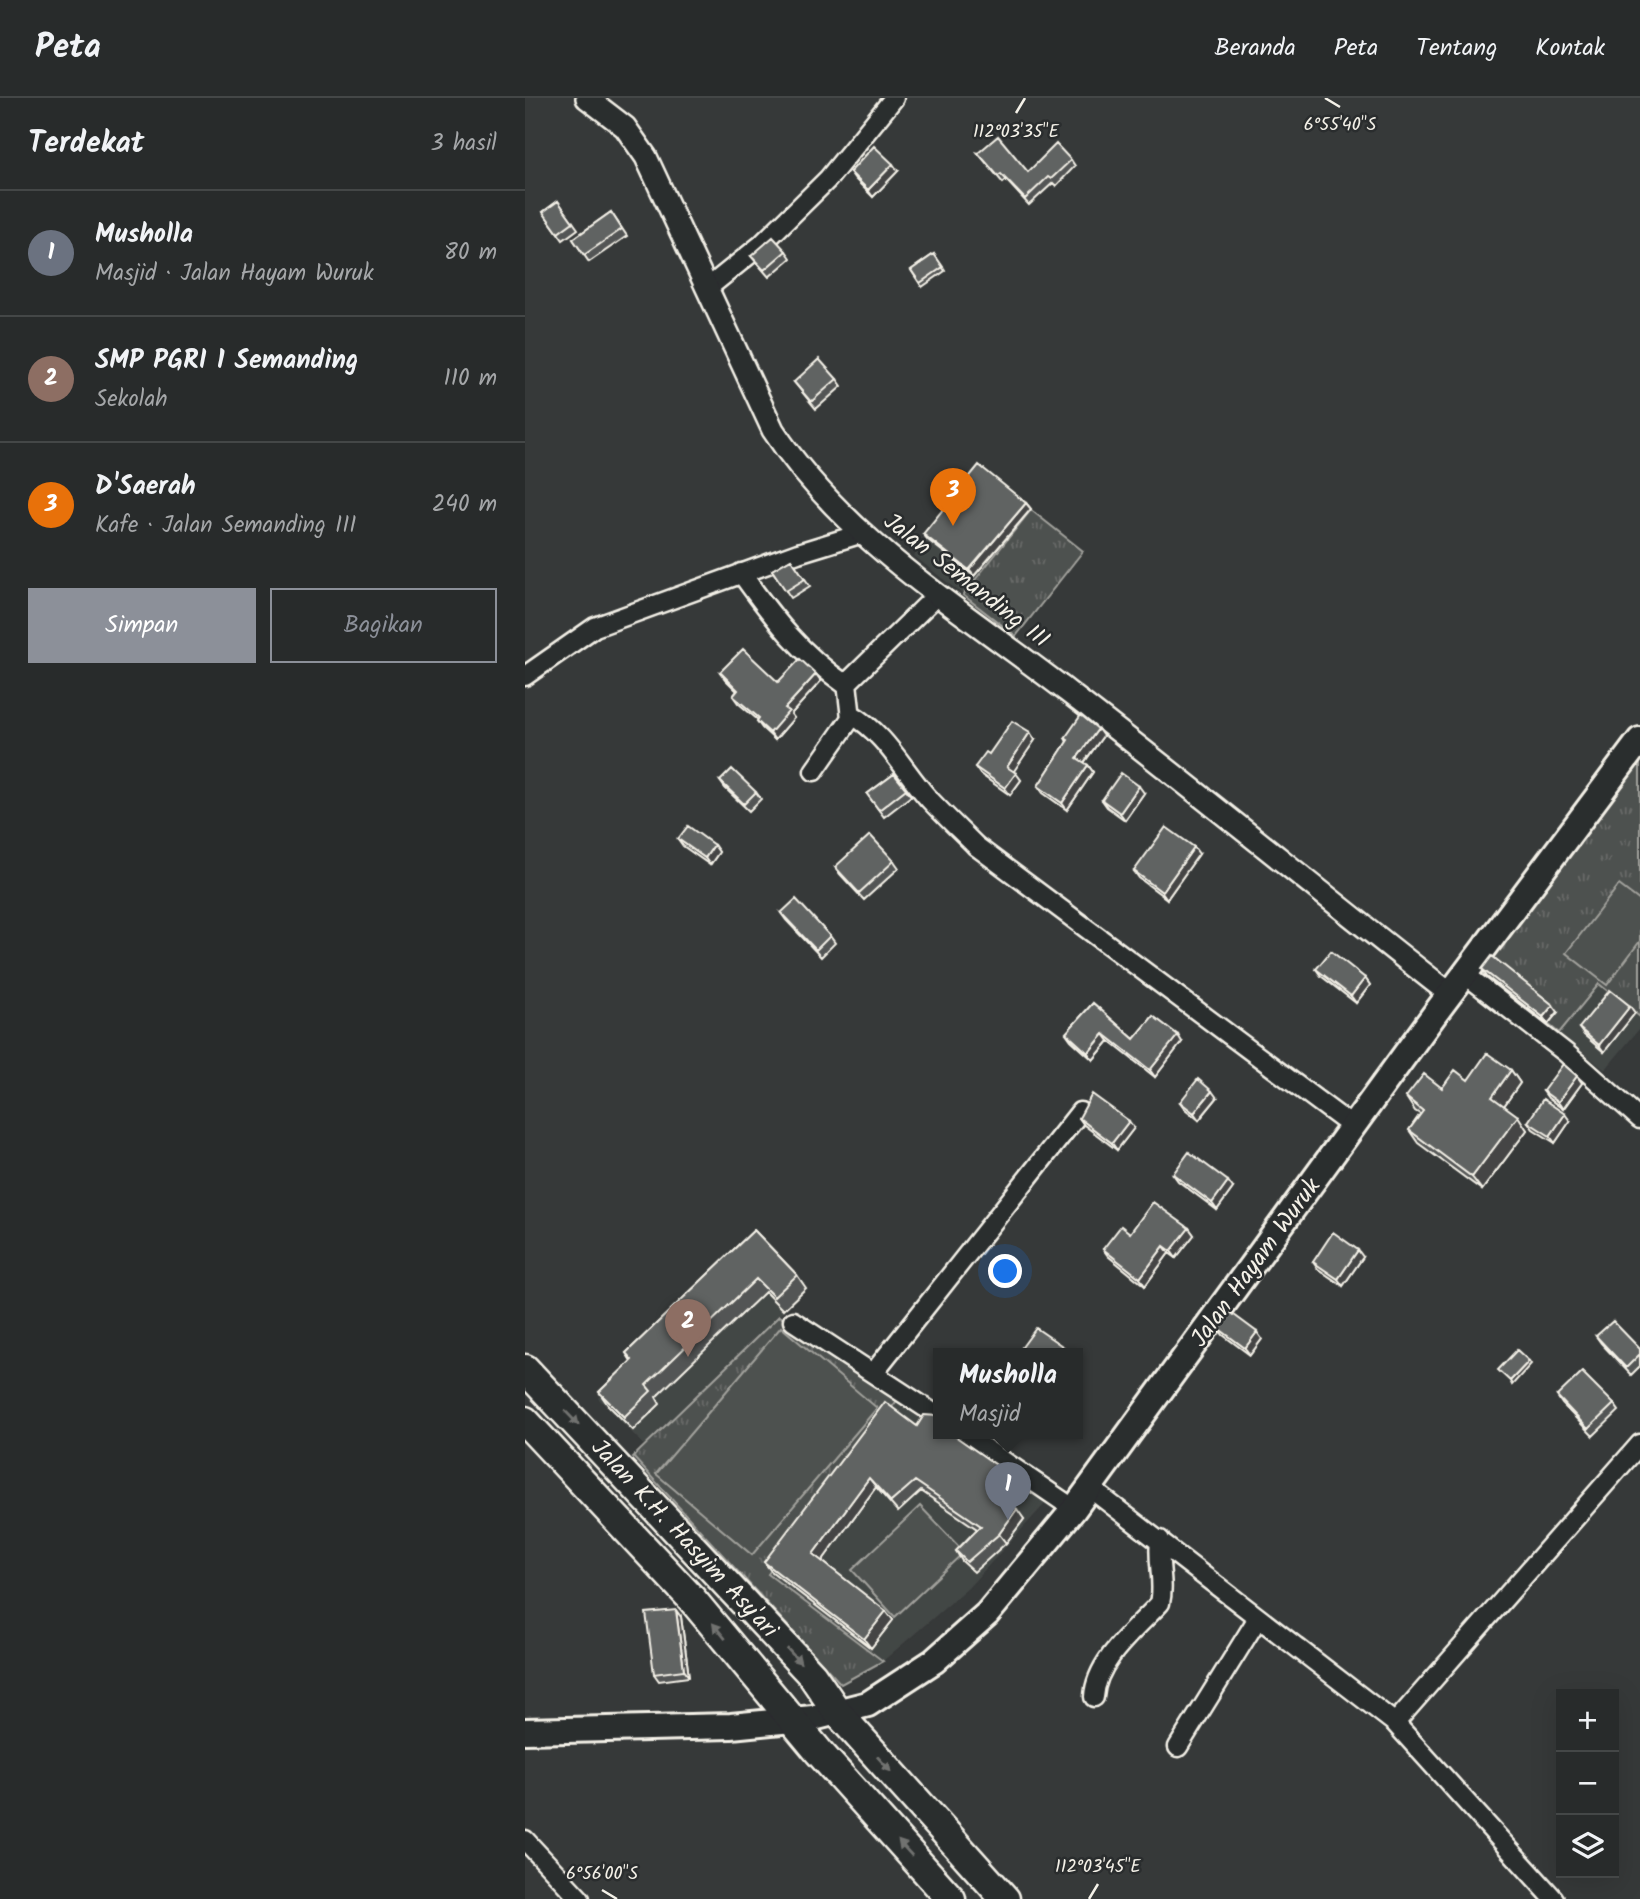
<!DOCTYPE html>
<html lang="id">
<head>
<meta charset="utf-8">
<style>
	:root { --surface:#282b2b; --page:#343737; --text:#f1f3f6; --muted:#a5a7a9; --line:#444747; --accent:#8c9099 }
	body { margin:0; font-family:Kalam,sans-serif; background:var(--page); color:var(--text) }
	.controls { position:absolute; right:21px; bottom:21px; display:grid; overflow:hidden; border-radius:0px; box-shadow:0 7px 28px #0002 }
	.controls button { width:63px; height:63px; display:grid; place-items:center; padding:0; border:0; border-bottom:2px solid var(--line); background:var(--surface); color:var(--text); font:35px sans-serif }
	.you { position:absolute; left:481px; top:1174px; width:24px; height:24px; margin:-18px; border:5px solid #fff; border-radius:50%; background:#1a73e8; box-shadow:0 0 0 10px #1a73e833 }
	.badge { display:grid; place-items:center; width:46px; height:46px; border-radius:50%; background:var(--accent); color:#fff; font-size:23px; font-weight:700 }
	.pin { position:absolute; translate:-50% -58px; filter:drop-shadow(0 2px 4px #0008) }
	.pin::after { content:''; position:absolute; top:37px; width:24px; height:21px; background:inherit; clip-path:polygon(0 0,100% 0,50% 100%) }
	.popup { position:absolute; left:408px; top:1250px; width:150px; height:91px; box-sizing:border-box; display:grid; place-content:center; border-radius:0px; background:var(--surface); filter:drop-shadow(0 2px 5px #0005); font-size:23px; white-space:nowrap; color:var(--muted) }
	.popup b { font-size:26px; color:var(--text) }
	.popup::after { content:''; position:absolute; left:50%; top:100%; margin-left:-14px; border:14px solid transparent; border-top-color:var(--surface) }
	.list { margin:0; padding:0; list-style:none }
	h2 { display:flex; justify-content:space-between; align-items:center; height:91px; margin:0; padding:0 28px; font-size:30px }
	h2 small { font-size:23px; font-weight:400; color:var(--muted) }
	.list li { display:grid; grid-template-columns:46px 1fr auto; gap:21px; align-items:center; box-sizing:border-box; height:126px; padding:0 28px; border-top:2px solid var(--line) }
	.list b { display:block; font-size:26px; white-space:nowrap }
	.list p { margin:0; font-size:23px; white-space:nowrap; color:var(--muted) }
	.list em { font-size:23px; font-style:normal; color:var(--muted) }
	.actions { display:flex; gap:14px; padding:21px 28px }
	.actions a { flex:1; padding:16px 0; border:2px solid var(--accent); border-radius:0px; text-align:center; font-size:24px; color:var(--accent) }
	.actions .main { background:var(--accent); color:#fff }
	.icon { flex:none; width:38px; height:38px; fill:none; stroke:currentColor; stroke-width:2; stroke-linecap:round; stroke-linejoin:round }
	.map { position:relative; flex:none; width:1115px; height:1801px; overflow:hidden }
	header { display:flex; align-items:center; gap:42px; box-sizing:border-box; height:98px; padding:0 35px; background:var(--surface); border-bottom:2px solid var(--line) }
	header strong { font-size:33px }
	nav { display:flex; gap:38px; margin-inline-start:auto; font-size:24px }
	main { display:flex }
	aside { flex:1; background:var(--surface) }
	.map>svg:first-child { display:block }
	.built { fill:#434645 }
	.grass { fill:url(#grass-tufts); stroke:#a1a19c; stroke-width:2 }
	.pitch { fill:#4e514f; stroke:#a1a19c; stroke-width:2 }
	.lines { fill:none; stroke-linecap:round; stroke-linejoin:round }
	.minor-casing { stroke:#f4f1e8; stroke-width:23 }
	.tertiary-casing { stroke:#f4f1e8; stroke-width:26 }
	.secondary-casing { stroke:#f4f1e8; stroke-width:30 }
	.trunk-casing { stroke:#f4f1e8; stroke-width:33 }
	.minor { stroke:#2a2d2e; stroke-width:18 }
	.tertiary { stroke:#2a2d2e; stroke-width:21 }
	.secondary { stroke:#2a2d2e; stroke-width:24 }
	.trunk { stroke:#2a2d2e; stroke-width:28 }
	.wall { fill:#535554; stroke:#f4f1e8; stroke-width:2 }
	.shaded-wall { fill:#444545; stroke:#f4f1e8; stroke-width:2 }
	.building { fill:#616362; stroke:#f4f1e8; stroke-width:2 }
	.oneway { fill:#71726f }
	.ticks { fill:none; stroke:#f4f1e8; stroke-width:2.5 }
	.labels { text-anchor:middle; stroke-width:5; stroke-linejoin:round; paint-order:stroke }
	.street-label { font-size:24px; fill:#f4f1e8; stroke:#2a2d2e }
	.ticks-label { font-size:18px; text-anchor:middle; fill:#f4f1e8; stroke:#2a2d2e; stroke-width:5; stroke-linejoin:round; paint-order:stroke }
</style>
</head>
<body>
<header>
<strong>Peta</strong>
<nav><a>Beranda</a><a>Peta</a><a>Tentang</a><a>Kontak</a></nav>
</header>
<main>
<aside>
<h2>Terdekat<small>3 hasil</small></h2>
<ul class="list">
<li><span class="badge" style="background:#6b7280">1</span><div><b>Musholla</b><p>Masjid · Jalan Hayam Wuruk</p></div><em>80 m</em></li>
<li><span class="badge" style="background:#8d6e63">2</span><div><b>SMP PGRI 1 Semanding</b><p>Sekolah</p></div><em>110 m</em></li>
<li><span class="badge" style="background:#e8710a">3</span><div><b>D'Saerah</b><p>Kafe · Jalan Semanding III</p></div><em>240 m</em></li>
</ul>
<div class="actions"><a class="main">Simpan</a><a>Bagikan</a></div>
</aside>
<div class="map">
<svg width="1115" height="1801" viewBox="0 0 1115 1801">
	<defs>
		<pattern id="grass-tufts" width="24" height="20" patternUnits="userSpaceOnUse" patternTransform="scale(1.75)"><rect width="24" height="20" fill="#4e514f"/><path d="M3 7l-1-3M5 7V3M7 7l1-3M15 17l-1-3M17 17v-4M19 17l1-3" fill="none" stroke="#686a68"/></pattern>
	</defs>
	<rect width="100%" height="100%" fill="#363939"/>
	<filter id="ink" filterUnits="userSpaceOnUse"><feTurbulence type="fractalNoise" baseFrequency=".0143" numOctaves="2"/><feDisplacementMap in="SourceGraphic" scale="14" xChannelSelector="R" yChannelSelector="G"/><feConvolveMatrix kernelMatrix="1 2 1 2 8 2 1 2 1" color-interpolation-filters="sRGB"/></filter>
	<g filter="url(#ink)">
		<path class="built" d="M459 373 506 412 438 497 389 458Z
			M1074 886 1115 919V930L1080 972 1034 935Z
			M236 1142 283 1190 120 1348 73 1300Z
			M376 1297 413 1321V1336H436L528 1397 443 1490 358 1563 243 1476Z"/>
		<path class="grass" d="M506 412 558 453 491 538 438 497Z
			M1115 654V919L1074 886 1034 935 953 869Z
			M254 1218 376 1297 243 1476 358 1563 316 1586 108 1359Z"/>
		<path class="pitch" d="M1094 787 1115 803V843L1082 887 1041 855Z
			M256 1229 352 1310 227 1457 131 1376Z
			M395 1408 439 1454 370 1519 327 1472Z"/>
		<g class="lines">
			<defs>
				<path id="minor" d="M184 189 236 147 303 81 369 0
					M216 475C249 521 275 555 321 587
					M0 578 70 529 273 455 338 435
					M326 616C361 636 378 672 404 701 419 717 435 732 451 748L828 1029
					M289 673 326 620 322 585 413 496
					M941 877 1041 955 1115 1021
					M268 1223 413 1318
					M349 1274 555 1014
					M439 1336 549 1411
					M565 1390 870 1625 1115 1346
					M569 1599C571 1562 611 1531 635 1505 640 1485 632 1464 635 1442
					M870 1625 1029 1801
					M653 1649 733 1520
					M0 1742 55 1801"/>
				<path id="tertiary" d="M62 0 100 29 121 59 248 332C320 443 440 514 543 594 672 693 797 796 925 896"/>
				<path id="secondary" d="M0 1633 206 1628 288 1620 343 1606 409 1563 462 1516 549 1411 909 917 1115 642"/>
				<path id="trunk" d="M0 1271 287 1577 313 1615 480 1801
					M0 1323 166 1500 294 1654 426 1801"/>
			</defs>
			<use href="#minor" class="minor-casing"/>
			<use href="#tertiary" class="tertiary-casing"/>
			<use href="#secondary" class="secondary-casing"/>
			<use href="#trunk" class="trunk-casing"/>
			<use href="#minor" class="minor"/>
			<use href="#tertiary" class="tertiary"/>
			<use href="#secondary" class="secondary"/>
			<use href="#trunk" class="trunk"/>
		</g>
		<path class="wall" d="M453 55 503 74 546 62 550 68 531 88 528 85 504 107 481 82 478 85Z
			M373 73 348 99 330 81 325 74Z
			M33 103 53 131 38 142 18 114Z
			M86 114 102 138 64 164 48 141Z
			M261 153 266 160 244 179 226 158Z
			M409 156 420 173 397 189 386 172Z
			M312 281 317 288 291 311 269 284Z
			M501 405 506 411 449 478 403 442 398 436Z
			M266 461 285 488 266 500 247 472Z
			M195 574 253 584 291 576 296 583 266 616 269 620 250 642 237 630 232 623 233 622 213 605 208 598 212 593 200 581Z
			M573 631 578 638 559 665 563 667 568 674 542 712 518 695 513 688 542 644 540 640Z
			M510 642 488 673 496 682 485 697 455 676 450 669 464 656Z
			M369 676 386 698 359 719 342 696Z
			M195 683 231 694 236 701 224 713 200 690Z
			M619 695 600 722 582 709 577 702Z
			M153 741 189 747 194 754 185 767 158 748Z
			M674 756 642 801 614 780 609 773Z
			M369 763 374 770 339 802 315 776 310 769Z
			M256 815 305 838 310 845 296 859 261 822Z
			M791 871 840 880 845 887 831 905 796 878Z
			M957 871 1033 914 1023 926 962 879Z
			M568 905 609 941 657 944 630 979 584 943 568 962 546 942 541 935Z
			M1110 915 1079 954 1059 937 1054 930Z
			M986 972 995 985 979 1008 1002 1032 957 1092 893 1045 884 1032 895 1016 890 1013 881 999 943 982Z
			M1057 985 1038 1011 1023 1000 1018 993Z
			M692 1000 674 1022 660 1011 655 1004Z
			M554 1020 609 1030 592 1052 559 1027Z
			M1045 1023 1030 1045 1008 1031 1003 1024Z
			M648 1076 708 1090 692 1112 653 1083Z
			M664 1130 669 1137 651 1160 644 1155 620 1188 583 1158 578 1151 605 1135Z
			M229 1132 272 1177 281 1190 258 1212 240 1194 131 1299 135 1306 108 1332 83 1307 74 1294 106 1263 101 1255Z
			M838 1159 818 1188 793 1171 788 1164Z
			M693 1230 737 1241 725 1257 698 1237Z
			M1071 1238 1115 1251V1268L1106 1277 1076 1245Z
			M1032 1298 1089 1306 1094 1313 1068 1338 1037 1306Z
			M392 1328 413 1336H429L430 1339 477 1371 484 1381 473 1397 499 1421 481 1445 449 1474 437 1463 431 1453 452 1431 396 1393 373 1414 351 1389 297 1463 368 1522 346 1550 246 1473 239 1464Z
			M156 1519 164 1579 134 1583 129 1576Z"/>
		<path class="shaded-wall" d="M368 66 373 73 348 99 343 92Z
			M501 405 506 411 449 478 444 472Z
			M291 576 296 583 266 616 269 620 250 642 245 635 260 610Z
			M573 631 578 638 557 667 552 660Z
			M505 634 510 642 487 676 482 669Z
			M563 667 568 674 542 712 537 705Z
			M491 675 496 682 485 697 480 690Z
			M614 688 619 695 600 722 595 715Z
			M189 747 194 754 185 767 180 760Z
			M669 749 674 756 642 801 637 794Z
			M840 880 845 887 831 905 826 898Z
			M1028 907 1033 914 1023 926 1018 919Z
			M1105 908 1110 915 1079 954 1074 947Z
			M579 936 584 943 568 962 563 955Z
			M653 937 657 944 630 979 625 972Z
			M986 972 995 985 976 1012 967 999Z
			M1052 978 1057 985 1038 1011 1033 1004Z
			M687 993 692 1000 674 1022 669 1015Z
			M1040 1016 1045 1023 1030 1045 1025 1038Z
			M993 1018 1002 1032 957 1092 947 1079Z
			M604 1023 609 1030 592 1052 587 1045Z
			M703 1083 708 1090 692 1112 687 1105Z
			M664 1130 669 1137 651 1160 646 1153Z
			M639 1148 644 1155 620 1188 615 1180Z
			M833 1152 838 1159 818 1188 813 1181Z
			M732 1234 737 1241 725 1257 720 1250Z
			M1004 1263 1006 1266 987 1287 985 1283Z
			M477 1371 484 1381 471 1400 465 1391Z
			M344 1380 351 1389 295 1466 288 1456Z
			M492 1411 499 1421 481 1445 474 1436Z
			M151 1512 156 1519 164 1579 159 1572Z
			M361 1513 368 1522 346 1550 339 1541Z"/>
		<path class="building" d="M473 38 503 74 531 46 546 62 526 81 523 79 500 101 476 76 473 78 453 55Z
			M349 48 368 66 343 92 325 74Z
			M33 103 48 124 33 135 18 114Z
			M86 114 97 131 59 157 48 141Z
			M248 139 261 153 239 172 226 158Z
			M409 156 418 169 395 185 386 172Z
			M294 261 312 281 286 304 269 284Z
			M454 367 501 405 444 472 398 436Z
			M266 461 280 481 261 493 247 472Z
			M218 551 253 584 275 561 291 576 260 610 264 613 245 635 232 623 234 620 208 598 213 592 195 574Z
			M556 617 573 631 552 660 563 667 537 705 513 688 543 642 540 640Z
			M487 623 505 634 482 669 491 675 480 690 450 669 461 654 464 656Z
			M207 671 231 694 219 706 195 683Z
			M596 675 614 688 595 715 577 702Z
			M369 676 381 691 354 712 342 696Z
			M163 728 189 747 180 760 153 741Z
			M641 729 669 749 637 794 609 773Z
			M345 737 369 763 334 795 310 769Z
			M271 801 305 838 291 852 256 815Z
			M806 853 840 880 826 898 791 871Z
			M967 858 1028 907 1018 919 957 871Z
			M1085 892 1105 908 1074 947 1054 930Z
			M568 905 609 941 628 918 653 937 625 972 579 936 563 955 541 935Z
			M962 955 986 972 967 999 993 1018 947 1079 884 1032 898 1013 881 999 899 976 917 990 930 972 943 982Z
			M1038 966 1052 978 1033 1004 1018 993Z
			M673 981 687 993 669 1015 655 1004Z
			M567 996 604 1023 587 1045 554 1020Z
			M1018 1001 1040 1016 1025 1038 1003 1024Z
			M664 1054 703 1083 687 1105 648 1076Z
			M628 1104 664 1130 646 1153 639 1148 615 1180 578 1151 596 1128 605 1135Z
			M229 1132 272 1177 249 1199 231 1181 121 1287 126 1293 99 1319 74 1294 107 1262 101 1255Z
			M808 1134 833 1152 813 1181 788 1164Z
			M705 1214 732 1234 720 1250 693 1230Z
			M1088 1223 1115 1251V1256L1101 1270 1071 1238Z
			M511 1230 543 1252 540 1256H492Z
			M992 1252 1004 1263 985 1283 973 1272Z
			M1057 1274 1089 1306 1063 1331 1032 1298Z
			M360 1304 392 1328 399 1317 413 1318V1336H427L477 1371 465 1391 492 1411 474 1436 442 1464 431 1453 456 1428 390 1383 366 1404 344 1380 288 1456 361 1513 339 1541 239 1464Z
			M151 1512 159 1572 129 1576 121 1515Z"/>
		<defs><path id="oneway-solid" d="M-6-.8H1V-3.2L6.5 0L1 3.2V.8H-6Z" transform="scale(1.75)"/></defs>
		<g class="oneway">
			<use href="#oneway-solid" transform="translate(47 1320) rotate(46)"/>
			<use href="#oneway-solid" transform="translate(194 1533) rotate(-129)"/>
			<use href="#oneway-solid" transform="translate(269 1558) rotate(47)"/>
			<use href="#oneway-solid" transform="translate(359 1666) rotate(48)"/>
			<use href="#oneway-solid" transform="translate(380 1750) rotate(-132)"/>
		</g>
	</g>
	<path class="ticks" d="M800 0 815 9M491 15 500 0M77 1792 92 1801M564 1801 573 1786"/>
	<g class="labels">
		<g class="street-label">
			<text transform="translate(442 482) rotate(38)" y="8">Jalan Semanding III</text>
			<text transform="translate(730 1164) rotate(-54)" y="8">Jalan Hayam Wuruk</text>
			<text transform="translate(160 1440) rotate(47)" y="8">Jalan K.H. Hasyim Asy'ari</text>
		</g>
	</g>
	<g class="ticks-label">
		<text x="815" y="32">6°55'40"S</text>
		<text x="491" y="39">112°03'35"E</text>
		<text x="573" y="1774">112°03'45"E</text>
		<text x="77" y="1781">6°56'00"S</text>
	</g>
</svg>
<div class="controls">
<button>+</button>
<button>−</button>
<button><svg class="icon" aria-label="layers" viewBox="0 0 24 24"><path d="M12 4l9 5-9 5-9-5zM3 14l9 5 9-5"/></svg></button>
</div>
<div class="you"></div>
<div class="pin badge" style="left:483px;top:1422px;background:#6b7280">1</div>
<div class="popup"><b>Musholla</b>Masjid</div>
<div class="pin badge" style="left:163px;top:1259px;background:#8d6e63">2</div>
<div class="pin badge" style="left:428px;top:428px;background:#e8710a">3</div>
</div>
</main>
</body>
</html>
